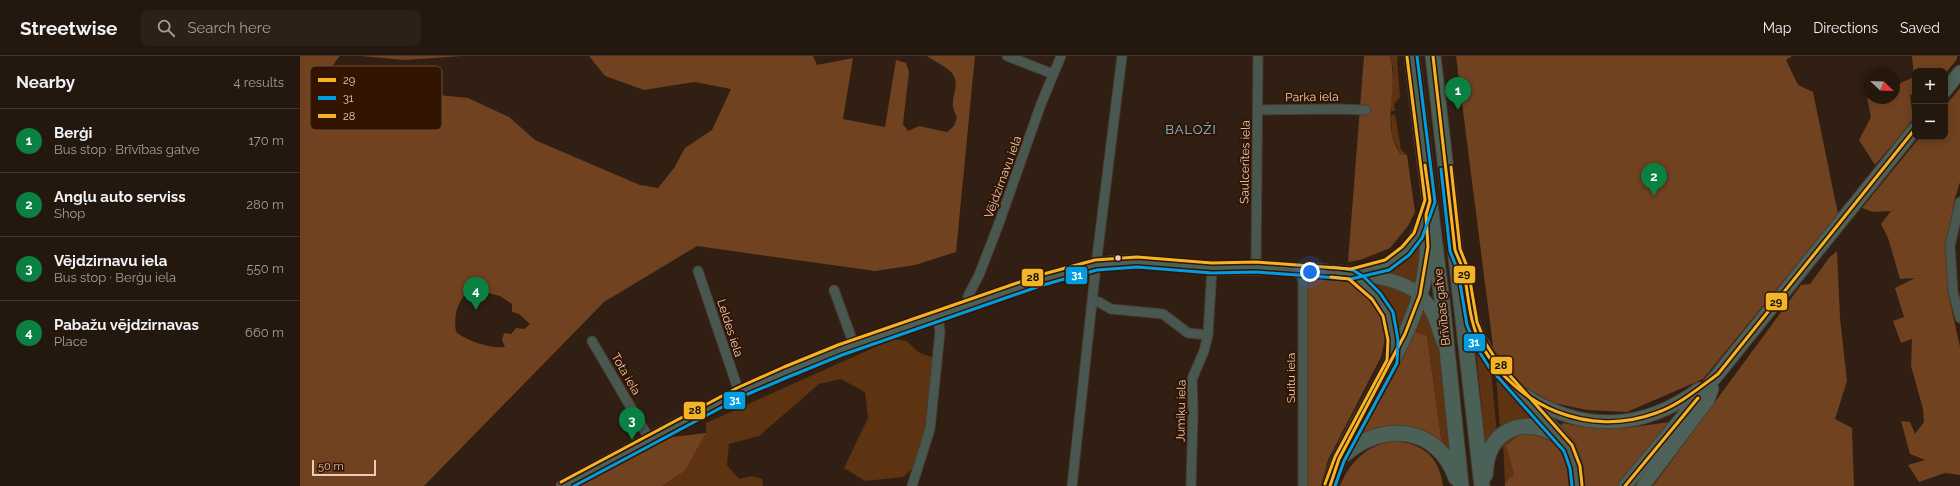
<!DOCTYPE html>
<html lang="en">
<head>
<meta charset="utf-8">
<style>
	:root { --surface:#24170e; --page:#2c2017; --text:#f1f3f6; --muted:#a39f9e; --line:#41362e; --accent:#0b8043 }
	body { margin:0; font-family:Raleway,sans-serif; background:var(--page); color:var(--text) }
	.controls { position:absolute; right:12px; top:12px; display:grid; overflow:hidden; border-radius:8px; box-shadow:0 2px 10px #0003 }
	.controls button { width:36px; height:36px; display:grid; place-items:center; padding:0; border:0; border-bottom:1px solid var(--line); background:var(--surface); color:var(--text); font:20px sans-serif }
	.compass { position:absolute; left:1564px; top:12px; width:36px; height:36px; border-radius:50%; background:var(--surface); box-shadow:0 2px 10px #0003; rotate:113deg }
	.scale { position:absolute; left:12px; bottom:10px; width:64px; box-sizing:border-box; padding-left:4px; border:2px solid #e8cdbc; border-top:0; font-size:11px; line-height:14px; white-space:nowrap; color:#e8cdbc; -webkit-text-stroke:3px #321400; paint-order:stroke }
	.you { position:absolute; left:1010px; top:216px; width:14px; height:14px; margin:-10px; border:3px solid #fff; border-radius:50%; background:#1a73e8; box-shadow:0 0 0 6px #1a73e833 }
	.badge { display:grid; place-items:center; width:26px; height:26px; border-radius:50%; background:var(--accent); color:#fff; font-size:13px; font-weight:700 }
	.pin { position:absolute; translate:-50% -33px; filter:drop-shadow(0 1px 2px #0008) }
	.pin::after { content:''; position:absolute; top:21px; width:14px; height:12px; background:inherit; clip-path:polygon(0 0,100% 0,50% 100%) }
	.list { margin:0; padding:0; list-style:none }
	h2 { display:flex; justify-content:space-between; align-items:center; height:52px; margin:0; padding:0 16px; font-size:17px }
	h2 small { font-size:13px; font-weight:400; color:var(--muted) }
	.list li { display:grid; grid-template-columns:26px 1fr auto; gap:12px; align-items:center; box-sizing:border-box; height:64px; padding:0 16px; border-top:1px solid var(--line) }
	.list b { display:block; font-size:15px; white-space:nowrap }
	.list p { margin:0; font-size:13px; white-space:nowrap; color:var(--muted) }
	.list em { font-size:13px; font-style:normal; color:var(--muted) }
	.icon { flex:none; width:22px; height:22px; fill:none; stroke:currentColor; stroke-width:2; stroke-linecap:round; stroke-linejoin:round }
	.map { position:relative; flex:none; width:1660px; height:430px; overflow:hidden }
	header { display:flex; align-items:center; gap:24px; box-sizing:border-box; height:56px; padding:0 20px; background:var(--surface); border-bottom:1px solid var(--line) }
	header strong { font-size:19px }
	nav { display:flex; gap:22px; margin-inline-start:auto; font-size:14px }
	.search { width:280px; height:36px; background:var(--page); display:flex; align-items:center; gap:10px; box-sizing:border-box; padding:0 14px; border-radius:8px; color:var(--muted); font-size:15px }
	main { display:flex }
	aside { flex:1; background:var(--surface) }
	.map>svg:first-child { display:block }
	.green { fill:#5d3312 }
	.forest { fill:#70421f; fill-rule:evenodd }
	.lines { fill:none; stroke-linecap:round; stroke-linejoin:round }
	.minor-casing { stroke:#4b3c30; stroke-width:11 }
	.secondary-casing { stroke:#4b3c30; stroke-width:15 }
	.trunk-casing { stroke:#4b3c30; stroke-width:17 }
	.minor { stroke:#495751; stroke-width:9 }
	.secondary { stroke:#4d6159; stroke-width:13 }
	.trunk { stroke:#4b6056; stroke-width:15 }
	.bus-1-casing { stroke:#321400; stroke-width:6 }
	.bus-2-casing { stroke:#321400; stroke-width:6 }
	.bus-3-casing { stroke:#321400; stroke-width:6 }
	.bus-1 { stroke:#f4b427; stroke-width:3 }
	.bus-2 { stroke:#009de0; stroke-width:3 }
	.bus-3 { stroke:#f4b427; stroke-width:3 }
	.bus-dot { fill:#e8cdbc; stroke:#321400; stroke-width:1.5 }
	.labels { text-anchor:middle; stroke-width:4; stroke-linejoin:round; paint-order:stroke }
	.street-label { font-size:12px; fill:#e8cdbc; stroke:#321400 }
	.neighbourhood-label { font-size:13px; letter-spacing:1px; fill:#7ecdfa; stroke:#321400 }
	.key { fill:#321400; stroke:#694c38; stroke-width:1 }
	.key-label { font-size:11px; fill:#e8cdbc }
	.line-badge { stroke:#321400; stroke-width:1.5 }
	.badge-label { font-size:11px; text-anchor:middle; font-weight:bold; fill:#fff }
	.pale-badge-label { font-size:11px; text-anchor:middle; font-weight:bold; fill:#111 }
</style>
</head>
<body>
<header>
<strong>Streetwise</strong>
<div class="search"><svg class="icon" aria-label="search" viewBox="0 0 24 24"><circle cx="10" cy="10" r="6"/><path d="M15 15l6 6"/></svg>Search here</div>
<nav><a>Map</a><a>Directions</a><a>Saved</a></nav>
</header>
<main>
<aside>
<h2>Nearby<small>4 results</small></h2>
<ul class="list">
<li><span class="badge">1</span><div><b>Berģi</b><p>Bus stop · Brīvības gatve</p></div><em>170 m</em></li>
<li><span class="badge">2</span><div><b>Angļu auto serviss</b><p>Shop</p></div><em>280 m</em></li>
<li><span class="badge">3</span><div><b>Vējdzirnavu iela</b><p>Bus stop · Berģu iela</p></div><em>550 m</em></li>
<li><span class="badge">4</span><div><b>Pabažu vējdzirnavas</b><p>Place</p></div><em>660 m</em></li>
</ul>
</aside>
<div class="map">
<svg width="1660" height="430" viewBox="0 0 1660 430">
	<rect width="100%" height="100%" fill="#301f12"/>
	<path class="green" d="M1090 0H1098L1097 5 1100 41 1094 48 1095 55H1090L1093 13Z
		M1095 58 1101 93 1107 99 1100 98 1092 79 1091 59Z
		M1124 185 1118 232 1085 218 1084 214 1116 188Z
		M1074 224 1116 240 1098 283 1094 260 1070 228Z
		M1121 247 1135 276 1143 316 1150 396 1142 389 1127 280 1111 274Z
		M593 283 607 285 618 296 634 302 624 385 615 410 603 421 565 425 544 412 568 362 565 336 541 323 519 328 459 380 429 388 427 409 439 423 451 420 462 423 463 430H362L385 415 406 377V367Z
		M1176 294H1181L1191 314 1197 378 1185 386Z
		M1196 318 1242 367 1200 375Z
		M1225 374 1214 418 1205 427 1203 386Z"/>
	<path class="forest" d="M0 0H40C34 6 21 26 32 34 34 36 38 37 41 38H129L168 42 209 61 235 84 340 129 358 132 374 112 385 92 412 74 431 33 394 26 344 34 305 20 289 0H513L517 9 553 2 543 63 585 71 596 4 606 7 609 16 603 68 608 75 619 70 647 76 654 70 657 61C645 42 664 31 651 16 645 10 634 5 627 0H675L656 196 615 209 575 215 397 190 304 246 124 430H0ZM173 233 200 240 212 248V256L219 258 230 268 224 273 216 272 211 278 204 277 202 284 205 291C191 293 167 285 156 276 153 260 158 240 173 233Z
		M60 0H162L105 4Z
		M1064 0H1090C1097 26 1087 52 1092 78 1093 85 1097 92 1100 98L1107 99 1115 156 1108 170 1090 192 1060 204 1048 206Z
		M1156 0H1492L1486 4 1498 29 1513 36 1538 158 1403 323 1327 356 1287 354 1254 347 1220 329 1194 298Z
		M1612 0H1657V3L1645 18V15H1615V38L1610 39 1613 63 1599 81 1575 109 1559 84 1571 61 1567 42 1582 48 1583 42H1594V30L1614 21Z
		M1660 32V126L1655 142 1646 190V201L1648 237 1660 291V419L1645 417 1619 426 1608 409 1625 404 1610 398 1601 365 1610 366 1615 378 1624 366 1623 353 1611 310 1612 283 1601 287 1593 265 1604 261 1595 232 1615 222 1600 223 1588 182 1581 168 1591 155 1573 156 1562 152 1620 81H1645V50Z
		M1537 195 1540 262 1547 325 1535 363 1552 372 1554 430H1353L1501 229 1510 228 1529 202Z
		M1005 220C1015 221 1026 220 1036 222 1056 225 1080 246 1084 267 1086 279 1084 290 1081 301L1028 404 1021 430H1008Z
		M1111 274 1127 280 1142 389 1065 378 1061 375Z
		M1369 366 1367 374 1319 430H1284V412L1259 372 1263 367C1298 375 1333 372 1369 366Z
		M1225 374C1262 384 1267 394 1271 430H1205V427L1214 418 1206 390Z
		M406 377 385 415 362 430H275L364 382Z
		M1090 385C1120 386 1139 398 1143 430H1040C1050 406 1064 392 1090 385Z"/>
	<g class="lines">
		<defs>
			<path id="minor" d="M707 0 753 18
				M958 54 1039 53 1066 54
				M1660 146 1650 190 1653 236 1660 262
				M956 211 958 0
				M398 215 439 336
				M534 234 554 289
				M792 245 799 246 811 253 863 258 888 277 908 279
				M667 251 668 240 679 219 698 170 741 48 761 0
				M292 285 350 384
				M612 430 630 373 640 276 638 261
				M772 430 796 209 822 0
				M891 430 893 356 892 323 904 295 908 279 912 212
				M1003 430V214"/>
			<path id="secondary" d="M1645 35 1660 16
				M1064 215C1105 207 1118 186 1129 147
				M1051 218C1083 238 1095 265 1092 302
				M1226 340C1284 377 1344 374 1399 333
				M263 430C321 399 379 366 438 337 512 301 591 277 668 250 713 235 769 211 816 206 848 204 880 211 912 212 938 213 964 212 989 213 1025 215 1093 215 1120 239 1133 251 1137 270 1143 286
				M1325 430 1418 318 1615 73
				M1343 430 1408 344 1412 333"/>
			<path id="trunk" d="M1112 0 1142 245 1161 430
				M1133 0 1182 430
				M1169 255C1179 302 1216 332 1246 366 1253 374 1263 382 1268 392 1275 403 1276 417 1277 430
				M1045 398C1083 365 1138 370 1156 422
				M1185 419C1186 413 1186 406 1188 400 1198 370 1229 363 1254 378
				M1030 430C1035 408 1047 389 1057 369 1086 316 1131 247 1127 184"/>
		</defs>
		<use href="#minor" class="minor-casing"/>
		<use href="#secondary" class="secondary-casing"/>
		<use href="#trunk" class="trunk-casing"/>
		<use href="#minor" class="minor"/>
		<use href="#secondary" class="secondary"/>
		<use href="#trunk" class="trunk"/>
		<defs>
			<path id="bus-1" d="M1133 0 1155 194C1158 202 1162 209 1164 217 1169 242 1169 267 1182 290 1217 351 1289 382 1356 357 1379 349 1399 332 1418 318L1615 73
				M1030 430 1039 403 1105 278 1120 239 1128 191 1126 159 1130 145 1125 109
				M1325 430 1398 342"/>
			<path id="bus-2" d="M1141 113 1150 195 1158 215 1167 269 1177 292 1189 311 1264 395 1270 412 1272 430
				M1033 211 1053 214 1064 221 1080 237 1093 256 1098 284 1097 307 1044 405 1035 430
				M274 430 441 341 488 321 542 299 743 229 797 214 837 211 912 217 956 216 1051 223 1089 214 1109 199 1122 182 1135 146 1117 0"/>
			<path id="bus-3" d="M1151 111 1160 193 1168 213 1177 266 1186 288 1197 305 1272 389 1280 410 1282 429
				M261 426 437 332 484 311 538 289 740 219 795 204 837 201 912 207 956 206 1051 213 1085 204 1102 191 1114 177 1125 144 1107 1
				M1025 428 1035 401 1087 304 1088 284 1083 260 1072 243 1049 223 1031 221"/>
		</defs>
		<use href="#bus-1" class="bus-1-casing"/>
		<use href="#bus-2" class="bus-2-casing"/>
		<use href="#bus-3" class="bus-3-casing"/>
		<use href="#bus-1" class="bus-1"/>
		<use href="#bus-2" class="bus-2"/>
		<use href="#bus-3" class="bus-3"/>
	</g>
	<circle class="bus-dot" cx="818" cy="202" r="3.5"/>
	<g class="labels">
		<g class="street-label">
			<text transform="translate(1012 41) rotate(-1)" y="4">Parka iela</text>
			<text transform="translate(945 106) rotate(-89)" y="4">Saulcerītes iela</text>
			<text transform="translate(703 121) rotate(-70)" y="4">Vējdzirnavu iela</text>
			<text transform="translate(1142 251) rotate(-96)" y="4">Brīvības gatve</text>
			<text transform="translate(430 272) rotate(72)" y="4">Leldes iela</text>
			<text transform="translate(326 318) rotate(60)" y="4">Tota iela</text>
			<text transform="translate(991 322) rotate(-90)" y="4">Suitu iela</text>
			<text transform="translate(881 355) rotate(-89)" y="4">Jumiķu iela</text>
		</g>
		<g class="neighbourhood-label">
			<text x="891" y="78">BALOŽI</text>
		</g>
	</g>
	<rect x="10" y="10" width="132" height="64" rx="6" class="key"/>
	<rect x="18" y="22" width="18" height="4" fill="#f4b427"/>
	<rect x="18" y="40" width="18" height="4" fill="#009de0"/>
	<rect x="18" y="58" width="18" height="4" fill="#f4b427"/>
	<g class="key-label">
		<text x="43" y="28">29</text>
		<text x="43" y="46">31</text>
		<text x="43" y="64">28</text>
	</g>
	<g class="line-badge">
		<rect x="1153" y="209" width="23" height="19" rx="4" fill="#f4b427"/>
		<rect x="765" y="210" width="23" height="19" rx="4" fill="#009de0"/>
		<rect x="721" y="212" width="23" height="19" rx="4" fill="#f4b427"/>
		<rect x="1465" y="236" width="23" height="19" rx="4" fill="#f4b427"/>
		<rect x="1163" y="277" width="23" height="19" rx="4" fill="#009de0"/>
		<rect x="1190" y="300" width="23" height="19" rx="4" fill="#f4b427"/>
		<rect x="423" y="335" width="23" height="19" rx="4" fill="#009de0"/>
		<rect x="383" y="345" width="23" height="19" rx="4" fill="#f4b427"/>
	</g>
	<g class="badge-label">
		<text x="777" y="223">31</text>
		<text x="1174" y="290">31</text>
		<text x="435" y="348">31</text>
	</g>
	<g class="pale-badge-label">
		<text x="1164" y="222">29</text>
		<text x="733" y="225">28</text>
		<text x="1476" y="250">29</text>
		<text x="1201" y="313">28</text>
		<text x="395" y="358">28</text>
	</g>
</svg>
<div class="controls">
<button>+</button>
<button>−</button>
</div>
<svg class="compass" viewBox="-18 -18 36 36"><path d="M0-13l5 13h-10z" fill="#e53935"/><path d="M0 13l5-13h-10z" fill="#a39f9e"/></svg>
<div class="scale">50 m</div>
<div class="you"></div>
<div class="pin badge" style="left:1158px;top:54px">1</div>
<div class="pin badge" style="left:1354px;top:140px">2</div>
<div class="pin badge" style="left:332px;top:384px">3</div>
<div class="pin badge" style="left:176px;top:254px">4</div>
</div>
</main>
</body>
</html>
